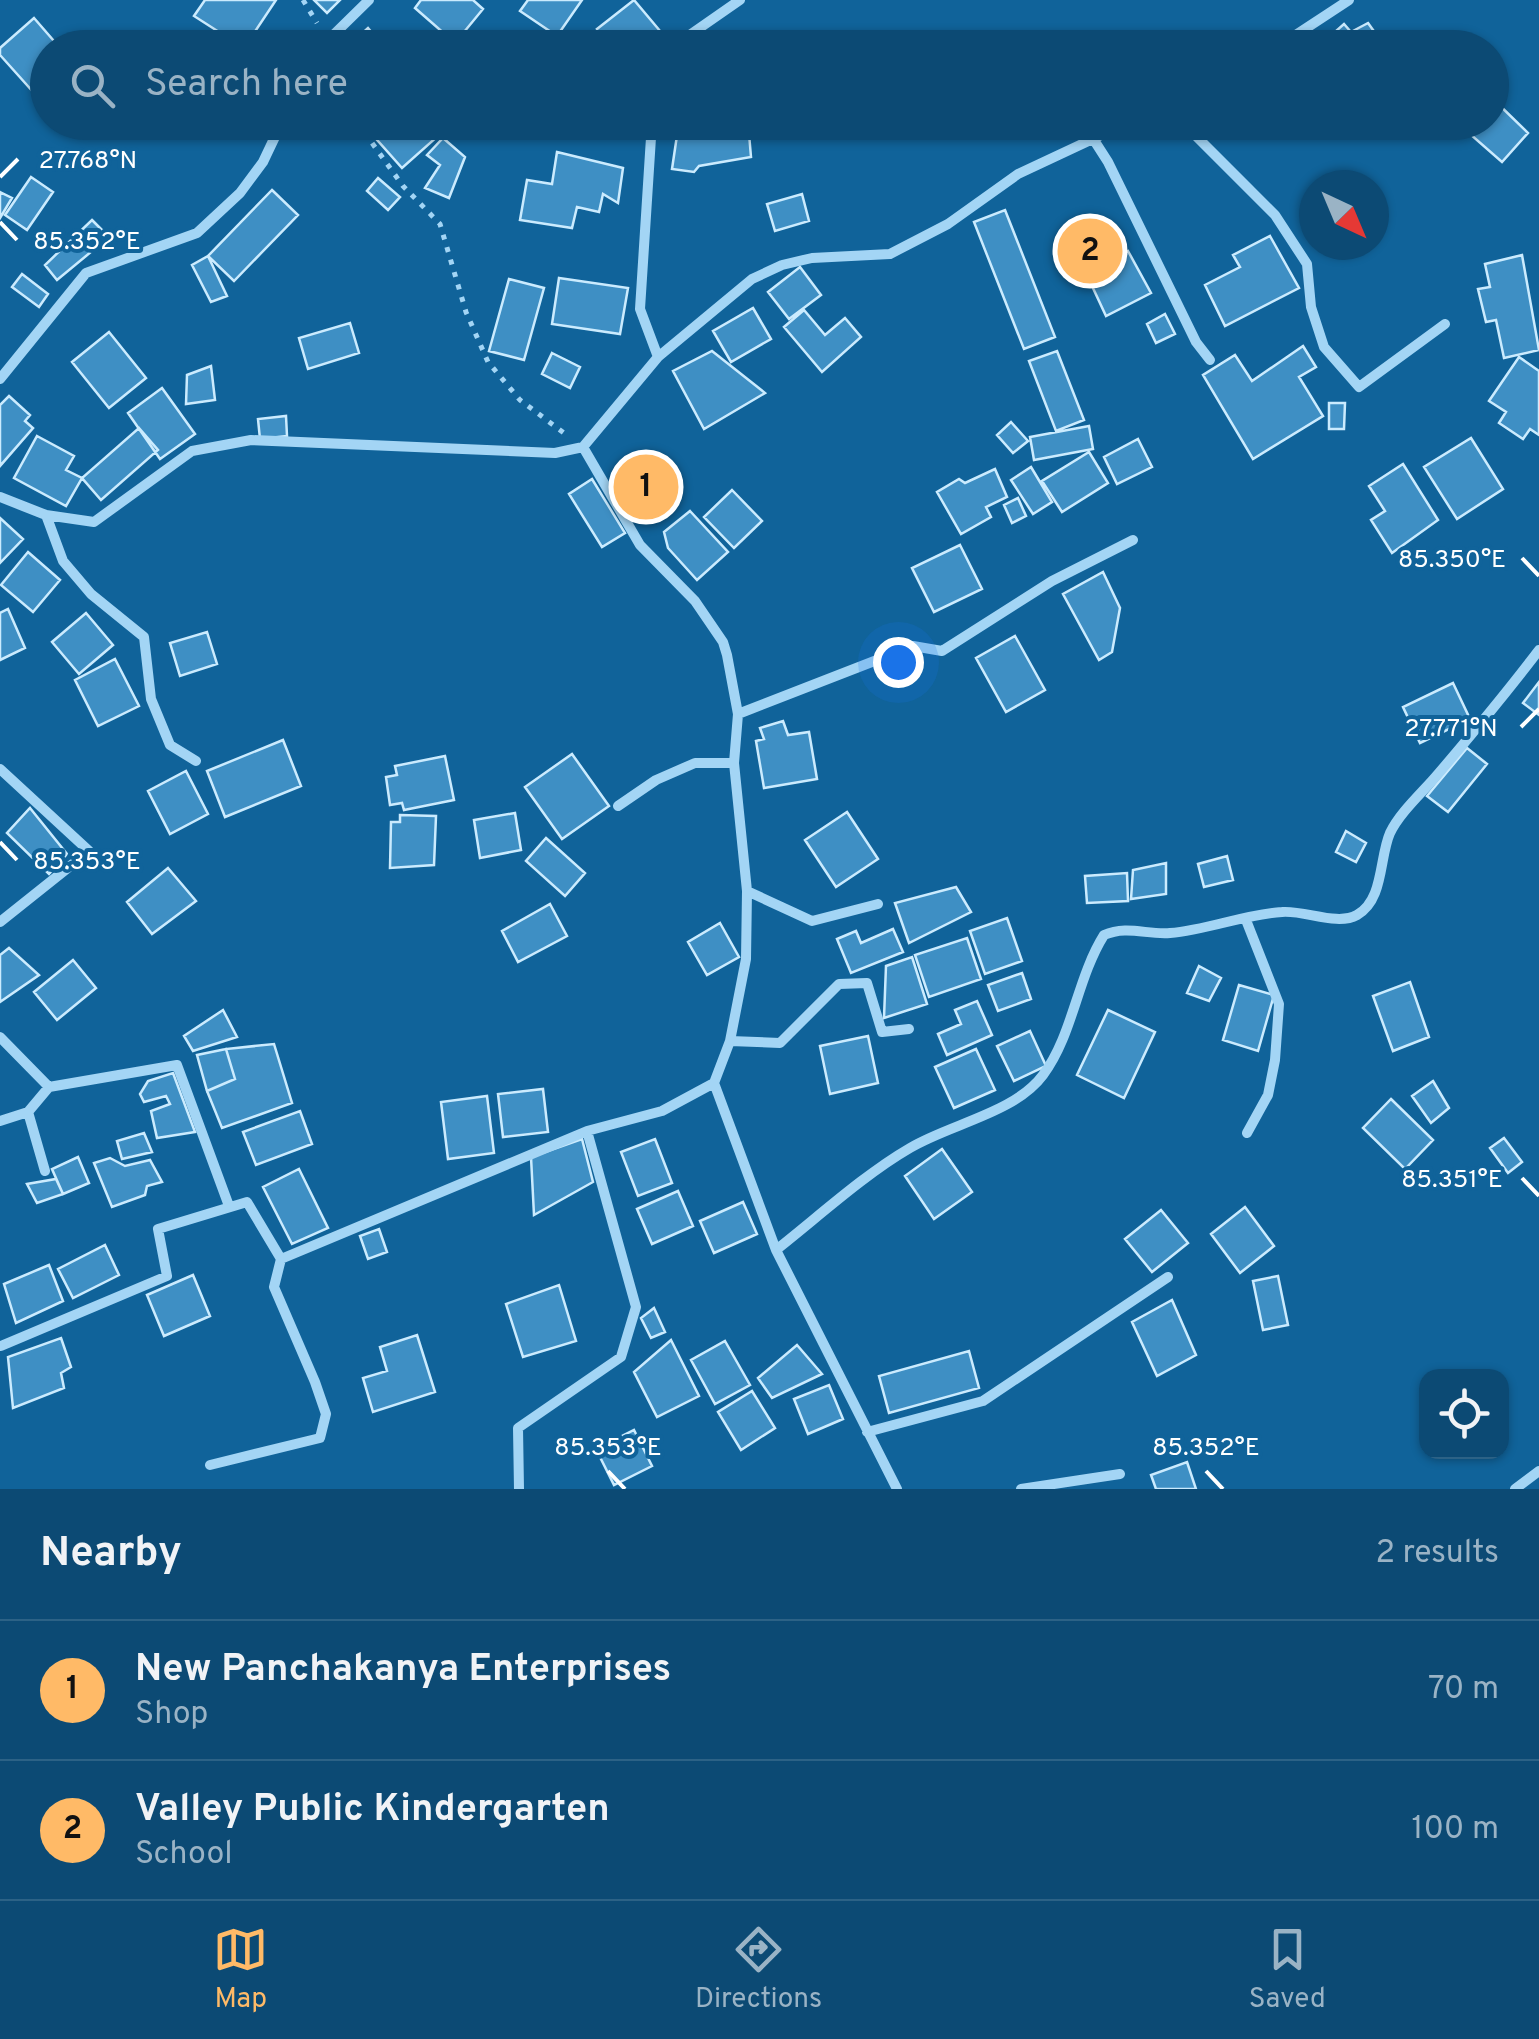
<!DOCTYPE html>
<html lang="en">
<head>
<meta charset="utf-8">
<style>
	:root { --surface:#0c4a74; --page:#1a547c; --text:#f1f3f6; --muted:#9ab3c5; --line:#2c6286; --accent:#ffba67 }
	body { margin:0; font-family:Overpass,sans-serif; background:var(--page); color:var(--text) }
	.controls { position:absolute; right:30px; bottom:30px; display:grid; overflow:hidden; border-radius:20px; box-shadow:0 2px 8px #0004 }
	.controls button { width:90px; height:90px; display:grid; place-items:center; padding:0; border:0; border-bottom:2px solid var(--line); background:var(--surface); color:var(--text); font:50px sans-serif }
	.compass { position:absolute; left:1299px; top:170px; width:90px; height:90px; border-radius:50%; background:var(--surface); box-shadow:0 2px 8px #0004; rotate:136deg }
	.you { position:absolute; left:898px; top:662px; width:35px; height:35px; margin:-25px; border:8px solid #fff; border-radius:50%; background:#1a73e8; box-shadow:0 0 0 15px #1a73e833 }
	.badge { display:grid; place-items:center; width:65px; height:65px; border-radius:50%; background:var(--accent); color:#111; font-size:32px; font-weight:700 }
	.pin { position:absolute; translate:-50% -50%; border:5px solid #fff; box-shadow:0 2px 10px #0006 }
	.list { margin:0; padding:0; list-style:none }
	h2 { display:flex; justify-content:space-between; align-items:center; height:130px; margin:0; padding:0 40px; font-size:42px }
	h2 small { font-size:32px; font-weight:400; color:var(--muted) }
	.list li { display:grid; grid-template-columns:65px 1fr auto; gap:30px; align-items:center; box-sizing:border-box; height:140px; padding:0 40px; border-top:2px solid var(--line) }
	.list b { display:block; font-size:38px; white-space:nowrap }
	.list p { margin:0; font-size:32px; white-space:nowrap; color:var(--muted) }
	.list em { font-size:32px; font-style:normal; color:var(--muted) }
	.icon { flex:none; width:55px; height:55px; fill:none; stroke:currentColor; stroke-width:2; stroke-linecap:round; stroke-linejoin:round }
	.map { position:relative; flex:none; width:1539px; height:1489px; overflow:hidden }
	.search { position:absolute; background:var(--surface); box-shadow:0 2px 8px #0004; left:30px; right:30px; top:30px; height:110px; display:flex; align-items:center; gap:25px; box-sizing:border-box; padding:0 35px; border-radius:55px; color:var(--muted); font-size:38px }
	.sheet { height:410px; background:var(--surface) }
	nav { display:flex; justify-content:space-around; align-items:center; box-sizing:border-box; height:140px; border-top:2px solid var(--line); background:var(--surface); font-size:28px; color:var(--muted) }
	nav a { display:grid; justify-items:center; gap:5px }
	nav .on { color:var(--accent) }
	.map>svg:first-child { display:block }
	.building { fill:#3e8fc4; stroke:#cbebfe; stroke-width:2.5 }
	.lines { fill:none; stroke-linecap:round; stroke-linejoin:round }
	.path { stroke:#a3d5f5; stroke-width:5; stroke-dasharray:5 8; stroke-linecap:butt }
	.minor { stroke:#a3d5f5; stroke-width:10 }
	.ticks { fill:none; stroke:#fff; stroke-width:4 }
	.ticks-label { font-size:25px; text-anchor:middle; fill:#fff; stroke:#10639a; stroke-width:8; stroke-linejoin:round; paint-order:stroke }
</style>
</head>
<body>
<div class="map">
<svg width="1539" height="1489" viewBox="0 0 1539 1489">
	<rect width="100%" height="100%" fill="#10639a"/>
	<path class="building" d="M205 0H276L244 48 194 16Z
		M314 0H340L327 13Z
		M421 0H473L483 9 455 43 415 8Z
		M528 0H582L557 36 520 11Z
		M634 0 671 44 666 48H612L597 29Z
		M34 18 60 48H48V83L35 94 0 55V48Z
		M1368 23 1386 48 1319 46 1344 24 1351 32Z
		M368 28 385 48H346Z
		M1492 98 1528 133 1502 162 1462 127 1467 122H1492Z
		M383 122H426L438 136 402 168 371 133Z
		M679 122H748L751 157 699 166 694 172 672 169Z
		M443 138 465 157 449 198 425 188 440 165 427 155Z
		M557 152 623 168 618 203 603 194 599 212 577 207 572 228 520 220 527 180 552 184Z
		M31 177 53 192 27 230 5 215Z
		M378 178 400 197 388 210 367 191Z
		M272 190 298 215 234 281 208 256Z
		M0 192 12 198 0 218Z
		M802 194 809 221 775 231 767 204Z
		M1005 210 1055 337 1024 349 974 222Z
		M92 220 109 237 57 280 45 265Z
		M1270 236 1299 288 1225 326 1205 285 1240 267 1233 255Z
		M1128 251 1151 293 1106 316 1086 273Z
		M1522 255 1539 350 1504 358 1496 320 1486 322 1478 289 1490 287 1485 264Z
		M208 256 227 296 211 302 192 265Z
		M800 267 821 295 789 319 768 292Z
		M22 274 48 294 39 307 12 287Z
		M559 278 628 288 620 334 552 324Z
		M509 279 544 288 524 360 489 351Z
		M753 308 771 339 731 362 713 331Z
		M804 310 825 335 845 318 861 337 822 372 784 327Z
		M1165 314 1175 334 1156 343 1147 324Z
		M350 323 359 353 308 369 299 338Z
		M109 332 146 378 109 408 72 362Z
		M1303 346 1316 367 1299 377 1323 416 1253 459 1203 375 1235 355 1252 381Z
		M712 351 765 393 704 429 673 371Z
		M1057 351 1084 420 1056 431 1029 361Z
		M552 353 580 367 570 388 542 374Z
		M1519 357 1539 371V435L1530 429 1523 439 1499 423 1506 412 1489 401Z
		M211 366 215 400 186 404 187 375Z
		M162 388 195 434 160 459 128 413Z
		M9 396 30 415 25 421 33 428 0 466V405Z
		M1329 403H1345L1344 429H1329Z
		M286 416 287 436 260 439 258 419Z
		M1011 422 1028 441 1013 453 997 435Z
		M1089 426 1093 449 1034 460 1030 437Z
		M139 428 158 450 101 500 82 478Z
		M37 436 74 456 66 470 82 478 66 506 14 478Z
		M1471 438 1503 489 1457 519 1424 467Z
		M1138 439 1152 467 1117 484 1104 457Z
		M1089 452 1108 483 1062 512 1042 481Z
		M1403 464 1438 520 1392 553 1371 520 1385 511 1369 486Z
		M1031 467 1052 502 1033 514 1011 480Z
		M995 469 1007 497 986 507 991 517 961 534 937 492 959 479 965 483Z
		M592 479 625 533 602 547 569 494Z
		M732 490 762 521 734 548 704 517Z
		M1018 498 1026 516 1012 523 1004 505Z
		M690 511 728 552 697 580 668 548 664 532Z
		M0 518 23 539 0 563Z
		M960 545 982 589 934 612 912 568Z
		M28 552 60 580 33 612 1 585Z
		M1103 572 1120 608 1112 652 1099 660 1063 594Z
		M8 609 25 648 0 660V613Z
		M86 613 113 645 79 674 52 642Z
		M207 632 217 664 180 676 170 643Z
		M1015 636 1045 690 1006 712 976 658Z
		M115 659 139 706 98 726 75 680Z
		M1539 682V715L1523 703Z
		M1453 683 1470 719 1420 743 1403 707Z
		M783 721 788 735 809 732 817 779 764 788 756 741 764 739 760 728Z
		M283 740 301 786 225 817 207 771Z
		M1467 748 1487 764 1448 812 1427 796Z
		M572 754 609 806 562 839 525 787Z
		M445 756 454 800 404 810 402 803 390 805 386 777 397 775 395 766Z
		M186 771 208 814 170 834 148 791Z
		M30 808 67 854 49 874 7 833Z
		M847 812 878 859 836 887 805 840Z
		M515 813 521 850 480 858 474 820Z
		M400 815 436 816 434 865 390 868 391 822H400Z
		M1346 831 1366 843 1356 862 1336 852Z
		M546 838 585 873 565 896 526 861Z
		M1227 856 1233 880 1204 887 1198 864Z
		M1166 863V894L1131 899 1133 870Z
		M168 868 196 901 152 934 127 902Z
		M1127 873 1128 901 1087 903 1085 876Z
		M956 887 971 912 909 943 895 903Z
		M550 904 567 936 518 962 502 931Z
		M1007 918 1022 961 985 974 970 931Z
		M720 923 739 957 707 975 688 942Z
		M893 929 903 952 851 973 837 939 856 931 861 943Z
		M967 938 981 979 929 997 915 955Z
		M9 948 39 975 0 1002V955Z
		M912 957 927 1004 884 1018 886 966Z
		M73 960 96 988 57 1020 34 992Z
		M1199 966 1221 978 1209 1001 1187 993Z
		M1022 973 1031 999 998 1011 988 985Z
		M1410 982 1429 1037 1393 1051 1373 996Z
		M1239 985 1274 995 1258 1051 1223 1040Z
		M977 1001 992 1035 947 1055 938 1034 961 1024 955 1010Z
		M223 1010 237 1037 193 1051 184 1036Z
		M1108 1010 1155 1032 1124 1098 1077 1075Z
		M1030 1031 1046 1066 1014 1081 997 1046Z
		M868 1036 878 1083 830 1094 820 1046Z
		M274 1044 292 1103 222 1128 207 1091 235 1079 226 1049Z
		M226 1049 235 1079 207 1091 197 1055Z
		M976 1049 995 1090 954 1108 935 1067Z
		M173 1073 195 1132 157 1138 151 1111 170 1104 166 1096 144 1102 140 1094 148 1081Z
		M1433 1081 1449 1108 1431 1123 1412 1096Z
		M543 1089 548 1132 503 1137 498 1094Z
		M487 1096 494 1153 448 1159 441 1102Z
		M1391 1099 1433 1140 1405 1169 1363 1128Z
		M300 1111 312 1144 256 1165 243 1132Z
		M144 1133 152 1152 122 1159 117 1141Z
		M1504 1138 1522 1162 1508 1173 1490 1148Z
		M582 1139 593 1182 534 1215 531 1157Z
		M655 1139 672 1183 638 1196 621 1152Z
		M942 1149 972 1192 934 1219 905 1176Z
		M78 1157 89 1183 63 1194 52 1169Z
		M110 1158 125 1166 150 1160 162 1182 147 1186 145 1195 112 1207 94 1163Z
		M299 1169 328 1228 292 1244 263 1187Z
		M56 1179 63 1194 37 1203 27 1184Z
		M678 1191 693 1226 652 1244 637 1209Z
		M743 1202 757 1234 714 1253 700 1221Z
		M1245 1207 1274 1246 1240 1273 1211 1234Z
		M1161 1210 1188 1243 1152 1272 1125 1239Z
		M379 1229 387 1252 368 1259 360 1236Z
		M105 1245 119 1275 73 1298 58 1269Z
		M49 1265 63 1301 16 1323 4 1284Z
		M193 1275 210 1316 164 1336 147 1295Z
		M1278 1276 1288 1325 1263 1330 1253 1281Z
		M559 1285 576 1341 523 1357 506 1304Z
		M1172 1300 1196 1355 1157 1376 1132 1322Z
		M654 1308 665 1332 651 1338 641 1318Z
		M417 1335 435 1392 373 1412 363 1378 387 1371 380 1347Z
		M61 1338 71 1367 61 1373 64 1388 13 1408 8 1357Z
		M671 1340 699 1396 657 1417 634 1372Z
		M725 1341 750 1385 715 1404 691 1360Z
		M797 1345 822 1374 772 1398 758 1378Z
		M969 1351 979 1388 889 1413 879 1376Z
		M829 1385 843 1419 808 1434 794 1399Z
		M752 1391 775 1428 741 1450 718 1412Z
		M634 1430 652 1466 614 1485 596 1449Z
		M1187 1462 1196 1489H1156L1151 1475Z"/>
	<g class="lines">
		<path class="path" d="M303 0 317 23
			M357 122 403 186 440 224 466 312 488 362 520 400 564 433"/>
		<path class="minor" d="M320 48 369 0
			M678 48 681 41 740 0
			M1276 48 1349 0
			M652 122 640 309 658 357
			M1188 122 1197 137 1275 215 1307 264 1311 307 1324 347 1359 387 1445 324
			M1092 137 1108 162 1196 342 1210 360
			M0 379 86 273 197 233 240 193 263 162 282 122
			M0 497 46 515 94 522 192 451 251 440 555 453 583 447
			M46 515 63 561 91 594 144 637 151 699 170 745 196 761
			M738 714 913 646 942 651 1052 581 1133 540
			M0 769 89 851 0 922
			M618 806 656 780 695 763H734
			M747 891 812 921 878 904
			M1246 920 1279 1004 1275 1060 1268 1095 1247 1133
			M0 1037 49 1087 177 1065 229 1206
			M730 1041 780 1043 839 984 867 983 882 1032 909 1029
			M714 1083 776 1250 897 1489
			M0 1121 28 1112
			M45 1171 28 1112 49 1087
			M776 1250C818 1217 865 1174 910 1148 950 1124 1015 1113 1043 1075 1073 1035 1077 978 1104 935 1127 925 1147 935 1170 933 1208 930 1245 914 1282 912 1305 910 1337 926 1357 915 1384 900 1379 858 1390 833 1400 812 1423 792 1438 774 1473 733 1507 692 1539 650
			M1 1346 167 1276 158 1229 247 1202 281 1259
			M867 1432 983 1401 1168 1277
			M210 1465 320 1438 326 1414 315 1382 274 1287 281 1259 587 1131 662 1111 714 1083 730 1041 746 959 747 891 734 763 738 714 727 655 723 642 695 601 640 545 583 447 658 357 752 279 782 265 812 258 890 254 948 224 1018 174 1129 122
			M519 1489 518 1428 621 1357 636 1307 587 1131
			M1021 1489 1120 1474
			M1515 1489 1539 1471"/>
	</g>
	<path class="ticks" d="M0 177 18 159M0 222 17 240M1522 558 1539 576M1521 727 1539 709M0 842 17 860M1522 1178 1539 1196M608 1471 625 1489M1206 1471 1223 1489"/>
	<g class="ticks-label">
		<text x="88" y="168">27.768°N</text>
		<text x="87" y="249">85.352°E</text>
		<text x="1452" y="567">85.350°E</text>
		<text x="1451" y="736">27.771°N</text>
		<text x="87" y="869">85.353°E</text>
		<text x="1452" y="1187">85.351°E</text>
		<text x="608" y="1455">85.353°E</text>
		<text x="1206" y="1455">85.352°E</text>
	</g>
</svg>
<div class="controls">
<button><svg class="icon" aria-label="locate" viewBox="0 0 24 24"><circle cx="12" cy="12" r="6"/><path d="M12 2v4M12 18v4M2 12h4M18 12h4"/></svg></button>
</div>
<svg class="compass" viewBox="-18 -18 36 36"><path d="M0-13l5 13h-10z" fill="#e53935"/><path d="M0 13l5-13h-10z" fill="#9ab3c5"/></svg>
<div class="you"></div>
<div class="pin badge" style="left:646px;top:487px">1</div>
<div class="pin badge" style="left:1090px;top:251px">2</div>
<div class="search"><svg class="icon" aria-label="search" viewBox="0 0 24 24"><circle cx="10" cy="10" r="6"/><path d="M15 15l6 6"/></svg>Search here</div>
</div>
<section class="sheet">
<h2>Nearby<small>2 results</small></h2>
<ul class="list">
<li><span class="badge">1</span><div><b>New Panchakanya Enterprises</b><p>Shop</p></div><em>70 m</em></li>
<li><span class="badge">2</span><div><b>Valley Public Kindergarten</b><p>School</p></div><em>100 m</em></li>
</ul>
</section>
<nav>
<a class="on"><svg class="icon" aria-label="map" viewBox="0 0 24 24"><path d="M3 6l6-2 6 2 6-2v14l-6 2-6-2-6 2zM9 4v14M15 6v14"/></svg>Map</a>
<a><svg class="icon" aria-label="directions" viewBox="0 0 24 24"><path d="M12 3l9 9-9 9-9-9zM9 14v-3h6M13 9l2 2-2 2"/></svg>Directions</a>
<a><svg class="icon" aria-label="saved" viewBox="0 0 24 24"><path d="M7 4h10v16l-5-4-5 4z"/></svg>Saved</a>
</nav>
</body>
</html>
